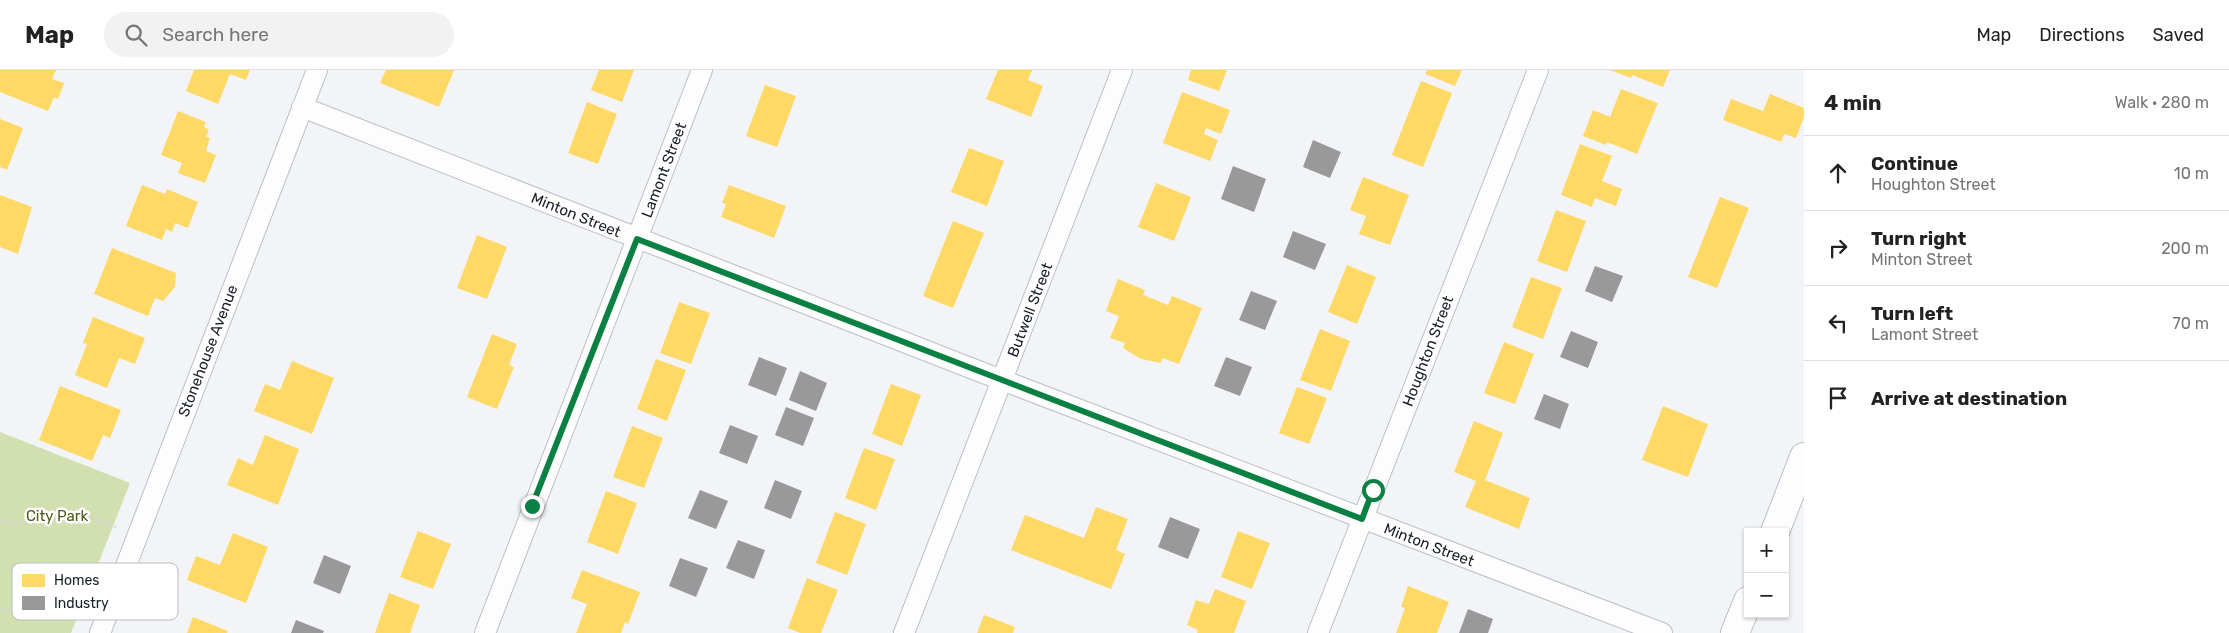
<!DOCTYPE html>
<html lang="en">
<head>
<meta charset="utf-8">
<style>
	:root { --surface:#fff; --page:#f2f2f2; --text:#222; --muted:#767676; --line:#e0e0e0 }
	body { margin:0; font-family:Rubik,sans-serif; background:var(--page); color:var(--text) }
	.controls { position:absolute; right:15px; bottom:15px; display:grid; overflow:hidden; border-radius:0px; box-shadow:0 1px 4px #0004 }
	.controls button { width:45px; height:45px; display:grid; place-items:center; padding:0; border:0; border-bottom:1px solid var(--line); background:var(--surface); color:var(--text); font:25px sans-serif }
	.stop { position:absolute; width:15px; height:15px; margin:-11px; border:4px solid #0b8043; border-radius:50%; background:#fff }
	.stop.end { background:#0b8043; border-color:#fff; box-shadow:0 1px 5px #0008 }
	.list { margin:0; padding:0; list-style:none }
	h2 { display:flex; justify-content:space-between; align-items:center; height:65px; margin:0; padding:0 20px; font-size:21px }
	h2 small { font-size:16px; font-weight:400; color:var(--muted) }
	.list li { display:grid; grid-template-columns:32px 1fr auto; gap:15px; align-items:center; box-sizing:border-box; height:75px; padding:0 20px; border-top:1px solid var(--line) }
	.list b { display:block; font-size:19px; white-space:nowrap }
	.list p { margin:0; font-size:16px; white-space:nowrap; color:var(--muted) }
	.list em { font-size:16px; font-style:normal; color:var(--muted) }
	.icon { flex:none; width:28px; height:28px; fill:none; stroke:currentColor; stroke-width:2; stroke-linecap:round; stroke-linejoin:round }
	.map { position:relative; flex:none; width:1804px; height:563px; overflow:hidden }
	header { display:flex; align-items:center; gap:30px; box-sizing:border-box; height:70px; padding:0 25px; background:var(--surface); border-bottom:1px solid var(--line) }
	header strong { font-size:24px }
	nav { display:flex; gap:28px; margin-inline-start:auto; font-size:18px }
	.search { width:350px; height:45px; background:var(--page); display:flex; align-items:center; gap:12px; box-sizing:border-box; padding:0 18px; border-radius:28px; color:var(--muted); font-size:19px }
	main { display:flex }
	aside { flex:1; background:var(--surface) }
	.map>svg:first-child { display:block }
	.green { fill:#d2dfb0 }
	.homes { fill:#ffd966 }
	.industry { fill:#999 }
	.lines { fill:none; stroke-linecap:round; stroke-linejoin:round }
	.street-casing { stroke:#bcc0c7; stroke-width:22 }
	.secondary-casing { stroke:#bcc0c7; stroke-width:30 }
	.path { stroke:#d3d4d5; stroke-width:3; stroke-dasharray:2.5 4; stroke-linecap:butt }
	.street { stroke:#fdfdfe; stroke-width:20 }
	.secondary { stroke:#fdfdfe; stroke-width:28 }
	.route { stroke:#0b8043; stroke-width:6 }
	.labels { text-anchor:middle; stroke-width:5; stroke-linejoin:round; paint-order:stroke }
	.street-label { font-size:15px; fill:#191e29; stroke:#fff }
	.park-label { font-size:15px; fill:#4d5b19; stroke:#fff }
	.key { fill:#fff; stroke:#babcbf; stroke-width:1 }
	.key-label { font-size:14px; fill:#191e29 }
</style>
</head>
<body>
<header>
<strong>Map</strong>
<div class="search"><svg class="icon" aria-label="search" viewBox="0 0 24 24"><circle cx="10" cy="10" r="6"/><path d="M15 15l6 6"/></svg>Search here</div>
<nav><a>Map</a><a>Directions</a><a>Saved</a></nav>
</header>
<main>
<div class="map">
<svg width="1804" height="563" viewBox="0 0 1804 563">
	<rect width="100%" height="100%" fill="#f2f4f7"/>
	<path class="green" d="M0 362 130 413 71 563H0Z"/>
	<path class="homes" d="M0 0H56L52 9 64 13 58 29 54 27 48 41 0 22Z
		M194 0H250L246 10 230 4 218 34 186 21Z
		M386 0H454L439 37 380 13Z
		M599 0H634L622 32 591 20Z
		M998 0H1032L1028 10 1043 16 1031 47 986 29Z
		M1191 0H1227L1219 21 1188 10Z
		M1427 0H1462L1455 16 1425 4Z
		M1610 0H1670L1663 17 1632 5 1631 8Z
		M1421 11 1452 23 1423 97 1392 85Z
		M765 15 796 26 777 77 746 66Z
		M1621 19 1658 33 1637 84 1607 72 1606 75 1583 66 1593 40 1610 47Z
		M1182 22 1230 40 1221 64 1206 58 1204 64 1218 70 1210 91 1163 73Z
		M1770 24 1804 38V47L1796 68 1784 64 1781 72 1723 50 1731 29 1763 41Z
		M587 32 617 44 598 94 568 83Z
		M178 41 206 52 204 57 209 60 206 67 210 68 206 81 216 85 205 113 178 103 182 93 161 85Z
		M0 49 23 58 7 100 0 97Z
		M1580 74 1612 86 1602 111 1622 119 1616 136 1595 128 1592 137 1561 125Z
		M969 78 1004 91 987 136 951 122Z
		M1363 107 1409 125 1390 175 1359 164 1366 146 1350 140Z
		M1156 113 1191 127 1174 171 1138 157Z
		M142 115 165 124 167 119 198 132 188 158 175 153 172 162 166 159 162 170 126 156Z
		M729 115 786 136 774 168 721 147 726 134 722 133Z
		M0 125 32 137 18 184 0 177Z
		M1720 127 1749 138 1717 218 1688 207Z
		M1556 140 1586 151 1567 202 1537 191Z
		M953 151 984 163 953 238 923 226Z
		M477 165 507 177 487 229 457 218Z
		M112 178 176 203 175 217 163 231 155 228 148 246 94 224Z
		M1347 195 1376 207 1357 254 1328 242Z
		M1531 207 1562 218 1543 269 1512 257Z
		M1118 209 1145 220 1143 225 1168 235 1172 226 1202 238 1179 294 1162 288 1161 293 1141 289 1123 278 1125 273 1110 268 1119 246 1106 241Z
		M679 232 710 243 691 294 660 283Z
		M93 247 145 268 135 294 119 288 107 318 75 305 87 274 83 273Z
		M1320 259 1350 271 1331 321 1300 310Z
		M492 264 517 274 509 295 514 297 497 339 467 327Z
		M1504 272 1534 284 1515 334 1484 323Z
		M656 289 686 300 667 351 637 339Z
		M292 291 334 308 312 364 254 341 265 314 280 320Z
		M891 314 921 325 902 376 872 364Z
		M60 316 121 340 110 368 103 365 92 391 39 370Z
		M1297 317 1327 328 1309 374 1279 363Z
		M1663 336 1708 354 1688 407 1642 390Z
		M1474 351 1503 363 1485 410 1530 428 1519 459 1465 437 1476 411 1454 402Z
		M632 356 663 368 644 418 613 407Z
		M265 365 299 379 278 435 227 415 238 388 253 395Z
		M864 378 895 389 876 440 845 428Z
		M606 421 637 433 618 484 587 472Z
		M1096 437 1128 449 1116 480 1125 484 1111 519 1011 480 1025 445 1084 468Z
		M835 442 866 454 847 505 816 493Z
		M418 461 451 474 433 519 400 507Z
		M1238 461 1270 473 1252 519 1221 507Z
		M233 463 268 477 246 533 187 510 196 486 220 495Z
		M582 500 640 522 628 554 625 552 621 563H576L587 534 571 528Z
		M807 508 838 520 821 563H800L788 558Z
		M1408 516 1449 532 1437 563H1396L1405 538 1401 537Z
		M1215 519 1246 531 1234 563H1197L1198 560 1187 555 1196 530 1209 534Z
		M389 523 420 535 410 563H375Z
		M984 545 1015 557 1013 563H977Z
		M193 547 228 561 227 563H187Z"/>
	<path class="industry" d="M1313 70 1341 82 1330 108 1303 97Z
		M1233 96 1266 109 1254 142 1221 129Z
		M1293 161 1326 174 1315 200 1283 187Z
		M1595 196 1623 206 1612 232 1585 221Z
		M1251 221 1277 231 1265 260 1239 250Z
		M1571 261 1598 272 1588 298 1560 287Z
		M759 287 787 298 776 326 748 315Z
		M1226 287 1252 297 1240 326 1214 316Z
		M800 301 827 313 816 341 789 330Z
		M1544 324 1569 334 1560 359 1534 349Z
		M786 337 814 348 803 376 775 365Z
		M730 355 758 366 747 394 719 383Z
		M775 410 802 421 791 449 764 438Z
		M700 420 728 431 716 459 688 448Z
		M1170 447 1200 459 1188 489 1158 477Z
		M738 470 765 480 754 509 726 498Z
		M324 485 351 496 340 524 313 513Z
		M680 488 708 498 696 527 669 516Z
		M1468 539 1493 549 1488 563H1459Z
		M296 550 324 561 323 563H291Z"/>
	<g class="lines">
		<defs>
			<path id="street" d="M302 37 968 297 1662 563
				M100 563 317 0
				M485 563 702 0
				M904 563 1122 0
				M1318 563 1538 0"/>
			<path id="secondary" d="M1775 462 1804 387
				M1735 563 1748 531"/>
		</defs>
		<use href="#street" class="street-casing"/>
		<use href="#secondary" class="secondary-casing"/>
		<path class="path" d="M0 451 18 453 45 446 92 449 116 457
			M20 500 46 517
			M0 540 26 541 46 517 86 533"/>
		<use href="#street" class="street"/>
		<use href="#secondary" class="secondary"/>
	</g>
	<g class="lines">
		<path class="route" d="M532 436 637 169 1362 449 1373 420"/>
	</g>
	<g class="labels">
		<g class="street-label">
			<text transform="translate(664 100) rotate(-69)" y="5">Lamont Street</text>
			<text transform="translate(576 145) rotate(22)" y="5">Minton Street</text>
			<text transform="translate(1030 240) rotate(-69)" y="5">Butwell Street</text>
			<text transform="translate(208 281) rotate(-69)" y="5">Stonehouse Avenue</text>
			<text transform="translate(1428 281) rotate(-69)" y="5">Houghton Street</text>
			<text transform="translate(1429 475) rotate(21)" y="5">Minton Street</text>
		</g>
		<g class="park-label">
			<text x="57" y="451">City Park</text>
		</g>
	</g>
	<rect x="12" y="493" width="166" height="57" rx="8" class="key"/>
	<rect x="22" y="504" width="23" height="13" fill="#ffd966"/>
	<rect x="22" y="526" width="23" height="14" fill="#999"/>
	<g class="key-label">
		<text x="54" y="515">Homes</text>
		<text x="54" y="538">Industry</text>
	</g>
</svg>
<div class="controls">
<button>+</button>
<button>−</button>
</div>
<div class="stop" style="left:1373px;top:420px"></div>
<div class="stop end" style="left:532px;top:436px"></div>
</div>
<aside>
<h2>4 min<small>Walk · 280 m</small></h2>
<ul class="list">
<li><svg class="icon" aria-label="ahead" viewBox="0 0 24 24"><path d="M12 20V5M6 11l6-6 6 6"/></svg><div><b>Continue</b><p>Houghton Street</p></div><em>10 m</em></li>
<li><svg class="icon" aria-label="right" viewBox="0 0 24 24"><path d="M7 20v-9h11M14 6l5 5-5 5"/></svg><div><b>Turn right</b><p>Minton Street</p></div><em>200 m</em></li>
<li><svg class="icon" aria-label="left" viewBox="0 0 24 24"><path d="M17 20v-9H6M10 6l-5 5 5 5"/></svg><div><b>Turn left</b><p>Lamont Street</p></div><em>70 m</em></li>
<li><svg class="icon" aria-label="arrive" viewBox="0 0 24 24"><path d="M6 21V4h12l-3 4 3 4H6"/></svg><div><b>Arrive at destination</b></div></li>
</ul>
</aside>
</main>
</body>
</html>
